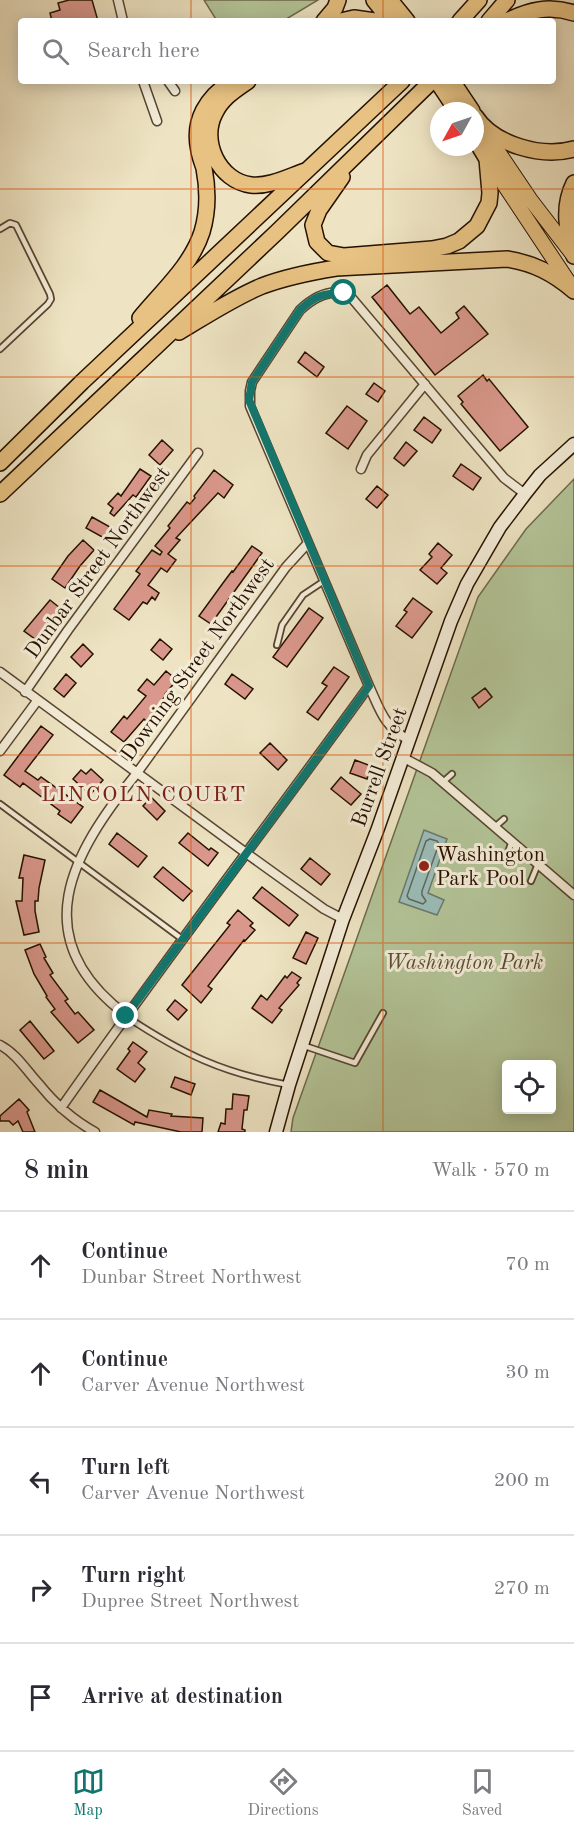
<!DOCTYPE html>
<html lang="en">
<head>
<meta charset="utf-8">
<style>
	:root { --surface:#fff; --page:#f7f7f7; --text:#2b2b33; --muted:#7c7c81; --line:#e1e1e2; --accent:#0f766e }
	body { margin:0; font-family:"Old Standard TT",serif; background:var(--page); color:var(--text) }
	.controls { position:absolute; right:18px; bottom:18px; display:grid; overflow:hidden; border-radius:6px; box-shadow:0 3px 15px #0003 }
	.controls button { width:54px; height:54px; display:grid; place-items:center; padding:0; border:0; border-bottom:2px solid var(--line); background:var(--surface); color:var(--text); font:30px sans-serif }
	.compass { position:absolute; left:430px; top:102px; width:54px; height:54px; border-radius:50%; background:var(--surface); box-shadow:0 3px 15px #0003; rotate:230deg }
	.stop { position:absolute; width:18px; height:18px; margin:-14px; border:4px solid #0f766e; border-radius:50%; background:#fff }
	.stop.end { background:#0f766e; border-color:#fff; box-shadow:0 2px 6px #0008 }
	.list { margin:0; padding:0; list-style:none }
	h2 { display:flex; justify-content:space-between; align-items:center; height:78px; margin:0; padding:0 24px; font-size:26px }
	h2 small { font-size:20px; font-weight:400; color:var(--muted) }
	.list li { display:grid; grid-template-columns:39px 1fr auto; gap:18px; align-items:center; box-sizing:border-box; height:108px; padding:0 24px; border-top:2px solid var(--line) }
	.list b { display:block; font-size:22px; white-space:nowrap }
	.list p { margin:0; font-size:20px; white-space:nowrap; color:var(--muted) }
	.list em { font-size:20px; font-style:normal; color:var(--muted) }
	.icon { flex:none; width:33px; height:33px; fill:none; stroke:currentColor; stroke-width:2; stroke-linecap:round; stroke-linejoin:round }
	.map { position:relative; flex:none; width:574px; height:1132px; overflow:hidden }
	.search { position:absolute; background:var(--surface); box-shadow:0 3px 15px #0003; left:18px; right:18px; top:18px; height:66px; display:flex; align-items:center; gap:15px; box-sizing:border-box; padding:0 21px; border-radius:6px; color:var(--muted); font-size:22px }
	.sheet { height:618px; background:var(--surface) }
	nav { display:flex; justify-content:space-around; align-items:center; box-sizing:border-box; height:84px; border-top:2px solid var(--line); background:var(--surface); font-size:16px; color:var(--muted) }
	nav a { display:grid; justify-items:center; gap:3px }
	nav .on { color:var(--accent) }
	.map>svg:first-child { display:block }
	.green { fill:#b3c598; stroke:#6c6a4c; stroke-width:1.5; fill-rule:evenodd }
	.water { fill:#9bbeba; stroke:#6c7870; stroke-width:1.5 }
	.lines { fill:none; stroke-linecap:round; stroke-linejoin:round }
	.shore { stroke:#60675d; stroke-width:1.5 }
	.building { fill:#da988c; stroke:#251000; stroke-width:1.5 }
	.lane-casing { stroke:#574531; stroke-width:8 }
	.street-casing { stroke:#574531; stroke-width:11 }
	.secondary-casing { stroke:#251000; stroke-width:15 }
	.primary-casing { stroke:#251000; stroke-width:16 }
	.highway-casing { stroke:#251000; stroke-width:18 }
	.lane { stroke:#f4edd8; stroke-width:4.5 }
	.street { stroke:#f4edd8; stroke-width:8 }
	.secondary { stroke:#f4edd8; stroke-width:12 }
	.primary { stroke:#e7c282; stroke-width:14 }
	.highway { stroke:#e7c282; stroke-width:15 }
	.route { stroke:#0f766e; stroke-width:8 }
	.grid { fill:none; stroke:#de550b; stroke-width:1.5; stroke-opacity:0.55 }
	.poi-dot { fill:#8f2418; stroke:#f4edd8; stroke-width:2 }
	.labels { text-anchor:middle; stroke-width:6; stroke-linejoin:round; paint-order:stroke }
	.street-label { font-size:21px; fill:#251000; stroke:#f4edd8 }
	.poi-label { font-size:21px; fill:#251000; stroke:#f4edd8; text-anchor:start }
	.park-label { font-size:21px; font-style:italic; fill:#574f35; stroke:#f4edd8 }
	.neighbourhood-label { font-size:22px; letter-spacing:1.5px; fill:#7a1f14; stroke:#f4edd8 }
</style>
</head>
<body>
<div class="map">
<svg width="574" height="1132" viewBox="0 0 574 1132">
	<rect width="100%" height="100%" fill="#eee4c3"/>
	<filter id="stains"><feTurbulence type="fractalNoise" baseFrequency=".00333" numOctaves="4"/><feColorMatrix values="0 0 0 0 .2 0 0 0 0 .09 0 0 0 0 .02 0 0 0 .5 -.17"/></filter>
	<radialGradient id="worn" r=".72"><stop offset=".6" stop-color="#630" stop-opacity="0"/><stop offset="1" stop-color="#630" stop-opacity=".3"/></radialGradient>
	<path class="green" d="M204 0H318L283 21H217Z
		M574 479V1132H291L293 1118 478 597 526 529ZM506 1064H552V1110H506Z"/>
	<path class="water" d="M424 830 447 839 428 893 444 900 437 915 399 902Z"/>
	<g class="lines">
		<path class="shore" d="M430 839 437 841 439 844 422 891V895L426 901 423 904 409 899 407 896 426 841Z"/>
	</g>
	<path class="building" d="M69 0H92L98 21H52L50 13 60 10 58 3Z
		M387 285 410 314 419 307 441 333 459 318 456 313 464 306 488 334 435 375 372 297Z
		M305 352 324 367 317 377 298 362Z
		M483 375 487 381 489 379 528 427 500 451 461 404 463 402 458 396Z
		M374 383 385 391 378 402 366 394Z
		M347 406 367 421 348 449 326 433Z
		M424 417 441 430 432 443 414 430Z
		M162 440 173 450 160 465 149 455Z
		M406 442 417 451 404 466 394 458Z
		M461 464 481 478 473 490 453 476Z
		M140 469 151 476 136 497 133 495 114 516 110 513 113 508 108 504 118 493 121 496Z
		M214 470 233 485 224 498 218 493 176 538 180 540 168 554 176 560 167 572 161 568 148 585 159 593 155 600 152 597 147 604 143 602 129 620 114 609 140 574 136 571 152 550 160 555 162 552 155 546 170 528 168 526 187 502 190 504 195 498 194 496Z
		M377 486 388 495 377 508 366 499Z
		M92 517 110 527 104 538 86 528Z
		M83 540 94 550 80 566 65 588 52 579 68 556Z
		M438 543 452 555 441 568 447 573 437 584 420 570 432 557 429 554Z
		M252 546 262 553 211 624 199 616 223 583 232 571 233 572Z
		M413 598 432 612 412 638 396 626 407 612 404 610Z
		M50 600 60 608 35 639 24 631Z
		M309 608 323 618 287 667 273 657Z
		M160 639 172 649 163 660 151 650Z
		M83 644 93 654 81 667 71 657Z
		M334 667 349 677 318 720 307 712 327 686 322 683Z
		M166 671 177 680 165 694 166 695 156 709 146 721 144 719 124 742 111 732 124 716 127 719 146 696 138 690 147 679 154 685Z
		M66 674 76 683 64 697 54 689Z
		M232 674 253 689 245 699 225 684Z
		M485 688 492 697 479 708 472 698Z
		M41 726 53 735 25 771 38 780 41 777 83 807 71 823 58 814 60 811 23 783 20 787 4 775Z
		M270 743 287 760 278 770 260 753Z
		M355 760 371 766 367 779 350 773Z
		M91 769 103 780 90 795 73 779 81 770 86 774Z
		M341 777 361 794 351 805 331 789Z
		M151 797 165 811 157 820 143 806Z
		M117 833 147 856 138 867 109 844Z
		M188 833 209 850 211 848 218 853 208 866 179 843Z
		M24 855 45 860 39 888 38 901H35V911L39 932 24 935 16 901H22L23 878H19Z
		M310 858 330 874 321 885 301 869Z
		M163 867 192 891 183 901 154 877Z
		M262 887 298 915 289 926 253 898Z
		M238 910 253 923 250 926 255 930 245 941 244 940 208 986 212 989 201 1003 182 985 230 925 227 923Z
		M306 932 318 938 306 964 293 958Z
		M40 944 46 957 44 958 53 973 50 975 68 999 65 1001 75 1014 78 1012 94 1030 78 1043 51 1012 55 1009 46 997 47 996 34 974 25 950Z
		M292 972 301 978 297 983 299 985 279 1008 282 1010 272 1023 252 1008 261 995 267 1000 285 976 287 978Z
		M175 1000 187 1010 178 1020 167 1010Z
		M30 1021 54 1051 44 1059 20 1030Z
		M133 1042 147 1052 138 1063 145 1069 135 1082 117 1069 130 1051 128 1049Z
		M175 1077 195 1084 191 1095 171 1087Z
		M100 1090 147 1117 149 1110 172 1114 171 1116 203 1118 202 1132H181L135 1122 134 1125 93 1102Z
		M233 1094 249 1096 247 1110H244L242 1129 245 1130V1132H218L221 1123 225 1124 226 1109H232Z
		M19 1099 29 1110 27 1112 35 1132H23L18 1121 13 1125 9 1121H0V1116Z"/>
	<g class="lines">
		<defs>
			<path id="lane" d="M0 229 10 223 16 225 50 294 51 299 48 304 0 349
				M277 645 282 625 303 595 324 581
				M443 782 452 774
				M0 804 182 939
				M496 826 504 819
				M507 855 512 841
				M531 881 538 864
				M127 1017C183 1054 222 1073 289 1085
				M302 1045 355 1063 383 1013"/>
			<path id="street" d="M118 0 123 21
				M143 81 157 121
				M168 81 175 91
				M361 469 367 455 425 384
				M0 672 246 853 324 909 343 919
				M25 692 68 630 198 453
				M410 741C383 725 381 712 369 686L250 406V391L252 382 300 310C314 297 331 287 350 296L504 478 525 494
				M0 751 37 701
				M404 758 432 773 574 895
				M126 1015C24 938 71 854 137 773L286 567 308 543
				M0 1045C17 1054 26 1070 39 1084 55 1104 73 1120 95 1132
				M61 1108C161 965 267 827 369 686"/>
			<path id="secondary" d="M276 1132 289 1085 343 919 377 831 451 621 467 584 500 527 525 494 540 475 574 444"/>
			<path id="primary" d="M483 129 530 199 573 255
				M487 159 572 287"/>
			<path id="highway" d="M374 0 391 21
				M390 0 407 21
				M324 21 335 8 338 0
				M341 21 354 18 375 21
				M460 21 479 0
				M489 21 507 0
				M507 21C529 10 549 5 574 13
				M248 81C235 90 222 98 215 113 200 141 219 181 251 185 269 187 288 177 305 171
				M437 81 457 111
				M452 81 472 111
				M475 116C494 145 542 158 574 149
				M342 177 319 210 313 225 317 242 328 253 344 256 432 249 447 246 459 241 477 226 489 203 490 193 487 159 475 139
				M574 183C562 207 567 231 574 256
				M140 318C162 291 191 266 202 232 208 212 208 189 204 168 202 162 200 157 199 151 192 120 207 97 232 81
				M179 332C206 316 233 298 262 286 286 277 311 272 336 268L507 259C533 263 553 273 574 291
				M0 463 82 382 402 81
				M0 494 277 232 432 81"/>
		</defs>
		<use href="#lane" class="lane-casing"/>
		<use href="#street" class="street-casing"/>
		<use href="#secondary" class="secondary-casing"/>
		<use href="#primary" class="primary-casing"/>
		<use href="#highway" class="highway-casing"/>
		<use href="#lane" class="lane"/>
		<use href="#street" class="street"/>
		<use href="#secondary" class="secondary"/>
		<use href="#primary" class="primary"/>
		<use href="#highway" class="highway"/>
	</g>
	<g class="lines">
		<path class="route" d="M126 1016 305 774 369 686 249 400 252 382 300 310C315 296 323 293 344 293"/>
	</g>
	<path class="grid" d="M191 0V21M383 0V21M191 81V1132M383 81V1132M0 189H574M0 377H574M0 566H574M0 755H574M0 943H574"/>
	<circle class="poi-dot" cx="424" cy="866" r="6"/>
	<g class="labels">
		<g class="street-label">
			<text transform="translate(97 562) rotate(-54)" y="7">Dunbar Street Northwest</text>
			<text transform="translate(197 659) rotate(-54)" y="7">Downing Street Northwest</text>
			<text transform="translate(379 767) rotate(-70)" y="7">Burrell Street</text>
		</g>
		<g class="poi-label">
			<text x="436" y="861">Washington<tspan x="436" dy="24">Park Pool</tspan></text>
		</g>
		<g class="park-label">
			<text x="464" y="969">Washington Park</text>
		</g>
		<g class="neighbourhood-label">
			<text x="144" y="801">LINCOLN COURT</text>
		</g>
	</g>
	<rect width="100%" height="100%" filter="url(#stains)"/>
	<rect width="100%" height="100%" fill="url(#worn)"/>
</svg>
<div class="controls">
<button><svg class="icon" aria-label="locate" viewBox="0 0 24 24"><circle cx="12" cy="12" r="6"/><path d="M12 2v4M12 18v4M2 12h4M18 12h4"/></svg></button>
</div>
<svg class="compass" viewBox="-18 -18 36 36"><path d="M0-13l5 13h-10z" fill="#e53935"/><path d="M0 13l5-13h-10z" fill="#7c7c81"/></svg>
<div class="stop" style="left:344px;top:293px"></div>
<div class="stop end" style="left:126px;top:1016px"></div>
<div class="search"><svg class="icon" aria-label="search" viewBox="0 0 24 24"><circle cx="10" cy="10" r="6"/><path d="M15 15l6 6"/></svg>Search here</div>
</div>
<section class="sheet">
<h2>8 min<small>Walk · 570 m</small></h2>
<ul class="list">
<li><svg class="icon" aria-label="ahead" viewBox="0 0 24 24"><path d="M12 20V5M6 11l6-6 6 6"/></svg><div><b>Continue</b><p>Dunbar Street Northwest</p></div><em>70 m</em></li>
<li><svg class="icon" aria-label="ahead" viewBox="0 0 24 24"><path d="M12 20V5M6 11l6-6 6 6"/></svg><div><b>Continue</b><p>Carver Avenue Northwest</p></div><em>30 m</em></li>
<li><svg class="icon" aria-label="left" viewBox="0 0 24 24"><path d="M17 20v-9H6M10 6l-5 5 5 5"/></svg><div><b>Turn left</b><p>Carver Avenue Northwest</p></div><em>200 m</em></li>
<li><svg class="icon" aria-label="right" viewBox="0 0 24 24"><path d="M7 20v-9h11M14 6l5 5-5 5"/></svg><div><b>Turn right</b><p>Dupree Street Northwest</p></div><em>270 m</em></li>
<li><svg class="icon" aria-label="arrive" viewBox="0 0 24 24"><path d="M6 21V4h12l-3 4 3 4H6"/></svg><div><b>Arrive at destination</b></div></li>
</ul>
</section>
<nav>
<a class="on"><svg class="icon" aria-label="map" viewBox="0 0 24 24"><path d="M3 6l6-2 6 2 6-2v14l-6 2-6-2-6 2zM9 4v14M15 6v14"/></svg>Map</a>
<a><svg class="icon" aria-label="directions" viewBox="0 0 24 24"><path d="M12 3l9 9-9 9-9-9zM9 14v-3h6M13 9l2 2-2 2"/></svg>Directions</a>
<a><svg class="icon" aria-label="saved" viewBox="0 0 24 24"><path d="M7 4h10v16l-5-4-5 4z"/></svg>Saved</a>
</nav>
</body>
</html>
